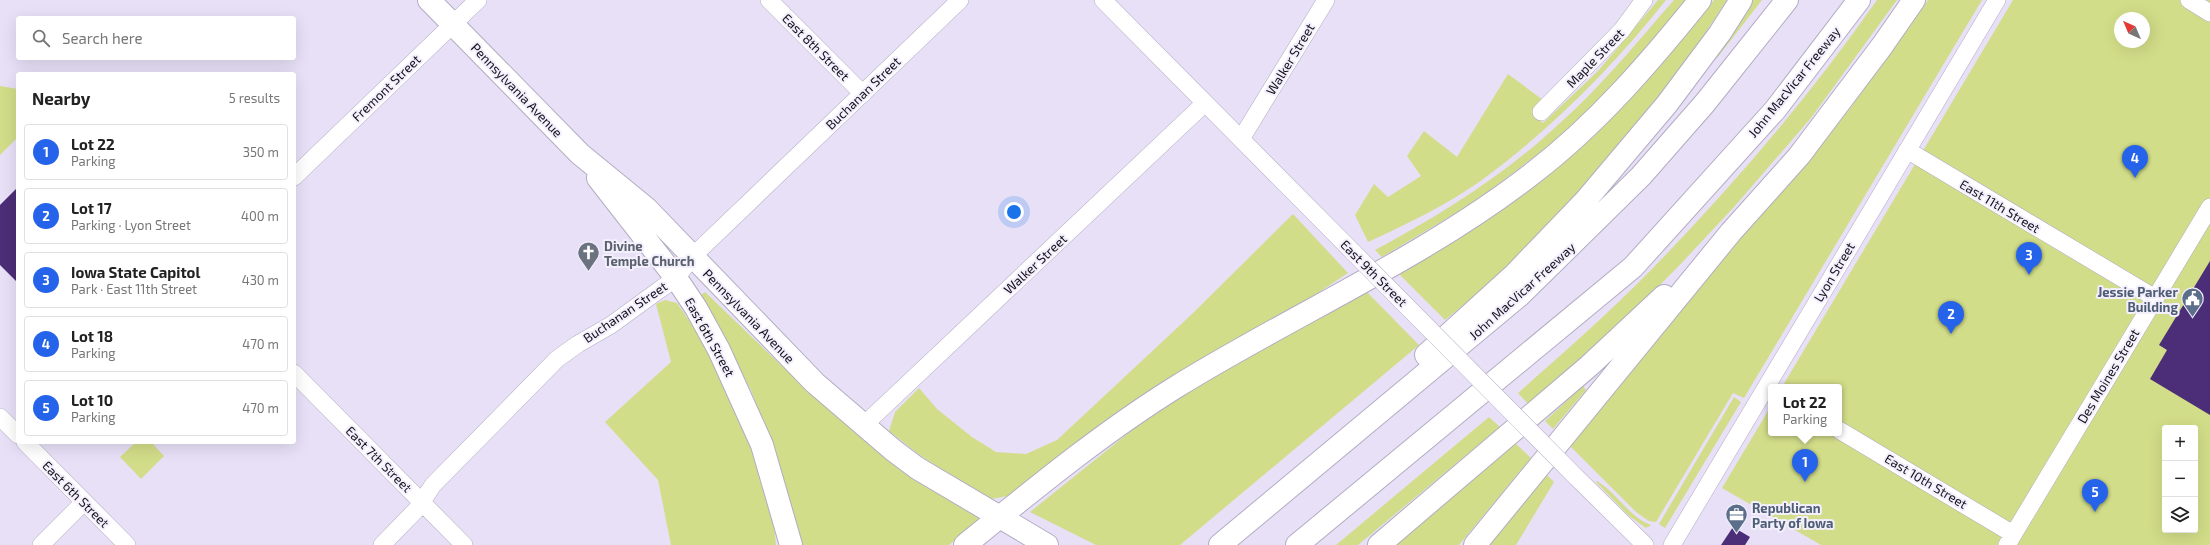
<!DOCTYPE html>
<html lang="en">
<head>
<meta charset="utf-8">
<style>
	:root { --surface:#fff; --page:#f2f2f2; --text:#222; --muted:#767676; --line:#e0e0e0; --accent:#2563eb }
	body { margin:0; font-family:"Exo 2",sans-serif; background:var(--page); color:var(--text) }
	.controls { position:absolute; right:12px; bottom:12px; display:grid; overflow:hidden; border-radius:4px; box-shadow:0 4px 16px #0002 }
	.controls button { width:36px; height:36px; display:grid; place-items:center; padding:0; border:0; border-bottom:1px solid var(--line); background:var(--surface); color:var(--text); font:20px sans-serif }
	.compass { position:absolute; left:2114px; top:12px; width:36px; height:36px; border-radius:50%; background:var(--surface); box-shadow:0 4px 16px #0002; rotate:316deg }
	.you { position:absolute; left:1014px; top:212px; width:14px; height:14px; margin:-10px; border:3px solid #fff; border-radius:50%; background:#1a73e8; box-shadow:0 0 0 6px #1a73e833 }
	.badge { display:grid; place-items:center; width:26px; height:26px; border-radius:50%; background:var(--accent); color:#fff; font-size:13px; font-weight:700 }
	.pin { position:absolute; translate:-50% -33px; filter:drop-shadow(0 1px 2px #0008) }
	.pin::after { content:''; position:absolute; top:21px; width:14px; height:12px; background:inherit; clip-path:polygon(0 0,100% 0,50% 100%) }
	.popup { position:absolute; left:1768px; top:384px; width:74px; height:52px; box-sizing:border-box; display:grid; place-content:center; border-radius:4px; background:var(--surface); filter:drop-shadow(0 1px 3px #0005); font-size:13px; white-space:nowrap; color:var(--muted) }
	.popup b { font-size:15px; color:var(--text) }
	.popup::after { content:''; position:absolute; left:50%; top:100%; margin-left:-8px; border:8px solid transparent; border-top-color:var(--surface) }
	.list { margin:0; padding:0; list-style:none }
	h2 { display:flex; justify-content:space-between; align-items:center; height:52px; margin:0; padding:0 16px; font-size:17px }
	h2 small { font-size:13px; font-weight:400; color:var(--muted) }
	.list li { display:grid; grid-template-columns:26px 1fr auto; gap:12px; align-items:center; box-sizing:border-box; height:56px; margin:0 8px 8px; padding:0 8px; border:1px solid var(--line); border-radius:4px }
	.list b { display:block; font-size:15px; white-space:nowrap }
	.list p { margin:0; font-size:13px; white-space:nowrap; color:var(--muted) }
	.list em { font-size:13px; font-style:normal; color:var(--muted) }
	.icon { flex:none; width:22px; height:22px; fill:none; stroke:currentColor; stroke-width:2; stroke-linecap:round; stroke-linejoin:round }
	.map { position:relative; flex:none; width:2210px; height:545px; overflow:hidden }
	.search { position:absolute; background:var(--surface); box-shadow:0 4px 16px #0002; left:16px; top:16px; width:280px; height:44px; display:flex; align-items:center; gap:10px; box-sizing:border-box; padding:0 14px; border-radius:4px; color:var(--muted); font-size:15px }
	.panel { position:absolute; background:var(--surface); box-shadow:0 4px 16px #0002; left:16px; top:72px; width:280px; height:372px; border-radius:4px }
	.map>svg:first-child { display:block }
	.green { fill:#d2dd89; fill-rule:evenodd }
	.building { fill:#4c2d77 }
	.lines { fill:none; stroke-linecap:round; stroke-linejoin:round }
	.minor-casing { stroke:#b3acc2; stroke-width:18 }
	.major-casing { stroke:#b3acc2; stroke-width:24 }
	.highway-casing { stroke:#b3acc2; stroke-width:24 }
	.minor { stroke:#fff; stroke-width:17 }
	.major { stroke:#fff; stroke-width:22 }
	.highway { stroke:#fff; stroke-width:22 }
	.minor-bridge-casing { stroke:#b3acc2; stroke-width:18; stroke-linecap:butt }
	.minor-bridge { stroke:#fff; stroke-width:17 }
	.labels { text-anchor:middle; stroke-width:4; stroke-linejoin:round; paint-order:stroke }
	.street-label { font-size:13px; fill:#141119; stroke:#f3effd }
	.worship-label { font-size:13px; font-weight:bold; fill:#5b616d; stroke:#f3effd; text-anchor:start }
	.service-label { font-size:13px; font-weight:bold; fill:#4e5e75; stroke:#f3effd; text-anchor:end }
</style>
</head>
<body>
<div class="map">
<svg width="2210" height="545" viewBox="0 0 2210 545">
	<rect width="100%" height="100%" fill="#e7e0f7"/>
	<path class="green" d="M1658 0H1666C1613 67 1551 129 1482 180 1447 205 1407 224 1368 242L1355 215 1374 184 1388 197 1421 176 1407 156 1424 131 1457 157 1508 74 1543 100 1534 112 1543 123 1598 71Z
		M1674 0H1687L1624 75 1560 137 1476 201 1382 257 1375 250C1441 215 1504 175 1559 124 1601 87 1637 42 1674 0Z
		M1714 0H1727L1694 50 1632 131 1587 183 1493 281 1445 320 1398 273 1541 180 1612 118 1662 62Z
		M1751 0H1762L1717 58 1715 56Z
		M1877 0H1897L1811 118 1734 207 1675 270 1599 345 1529 405 1518 393C1563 353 1609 313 1651 270 1733 186 1810 96 1877 0Z
		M1928 0H1982L1744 398 1733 393 1656 522 1649 521 1636 512 1567 443 1849 110Z
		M2013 0H2210V545H1821L1722 488 1771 406V433H1839V387H1782ZM2120 18H2144V42H2120ZM2165 428H2195V530H2165Z
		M0 86 18 89V137L0 155Z
		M1293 214 1348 273 1008 496 991 499 982 495 921 456 889 431 895 412 919 388 937 409 972 437 996 452 1026 454 1057 440 1192 314Z
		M1364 289 1419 345 1180 545H1096L1030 512 1131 431 1187 392Z
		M705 292 788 372 844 421 978 516V521L949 545H802L779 463 751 390 702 300 701 295Z
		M665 300 677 303C722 366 770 467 776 545H671L658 480 605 422 671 362 656 304Z
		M1583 386 1586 390 1553 429 1545 421Z
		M1734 397 1741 402 1665 528 1659 524Z
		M1489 417 1500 427 1358 545H1336Z
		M136 442H151L164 456 141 479 120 457Z
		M1515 443 1531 458 1459 545H1393Z
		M1545 473 1554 482 1516 545H1486Z
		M1597 481C1617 493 1629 517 1651 525L1646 528 1628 515 1596 482Z"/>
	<path class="building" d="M18 187V283L0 265V205Z
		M2210 261V415L2150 379 2167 350 2159 345Z
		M1733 527 1750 537 1745 545H1721Z"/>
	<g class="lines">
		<defs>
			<path id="minor" d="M769 0 863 94
				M1103 0 1354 253
				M2189 0 2210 13
				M1541 112 1622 30 1644 0
				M1241 139 1326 0
				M1907 150 2155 298
				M294 177 478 0
				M294 373 464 545
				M0 417 18 435
				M864 425 1205 103
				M1839 430 2013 534
				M25 442 127 545
				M1575 476 1645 545
				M41 545 84 502
				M382 545 417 509 433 485 557 359 578 344 611 325 655 293 676 278 693 256 960 0
				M1672 545 1997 0
				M2007 545 2210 207"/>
			<path id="major" d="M429 0 580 154 646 208 815 383 893 450 917 468 1047 545
				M598 178 676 278 696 308 719 350 762 445 791 545"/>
			<path id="highway" d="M1426 355 1513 276 1586 200 1667 104 1720 33 1741 0
				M965 545C1033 490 1102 433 1176 387 1294 314 1424 258 1533 173 1597 124 1650 62 1700 0
				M1220 545 1520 295 1641 176 1705 103 1787 0
				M1297 545 1633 267 1775 110 1859 0
				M1379 545 1589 366 1664 296
				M1475 545 1731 232 1799 156 1882 46 1914 0"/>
		</defs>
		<use href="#minor" class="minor-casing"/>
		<use href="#major" class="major-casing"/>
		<use href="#highway" class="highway-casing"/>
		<use href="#minor" class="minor"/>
		<use href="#major" class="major"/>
		<use href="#highway" class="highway"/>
		<defs>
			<path id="minor-bridge" d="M1354 253 1575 476"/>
		</defs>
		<use href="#minor-bridge" class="minor-bridge-casing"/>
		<use href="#minor-bridge" class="minor-bridge"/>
	</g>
	<defs>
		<symbol id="church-pin" viewBox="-11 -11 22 30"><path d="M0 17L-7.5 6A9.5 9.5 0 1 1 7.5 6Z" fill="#6b7280" stroke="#f3effd"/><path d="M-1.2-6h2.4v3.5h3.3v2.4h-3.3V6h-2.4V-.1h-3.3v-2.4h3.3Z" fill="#fff"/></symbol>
		<symbol id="civic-pin" viewBox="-11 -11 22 30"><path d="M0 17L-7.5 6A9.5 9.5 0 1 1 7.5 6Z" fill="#5c6f8a" stroke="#f3effd"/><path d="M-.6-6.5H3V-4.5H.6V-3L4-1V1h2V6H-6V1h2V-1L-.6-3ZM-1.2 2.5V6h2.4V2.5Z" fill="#fff"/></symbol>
		<symbol id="office-pin" viewBox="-11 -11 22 30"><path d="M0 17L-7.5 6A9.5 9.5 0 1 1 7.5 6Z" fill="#5c6f8a" stroke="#f3effd"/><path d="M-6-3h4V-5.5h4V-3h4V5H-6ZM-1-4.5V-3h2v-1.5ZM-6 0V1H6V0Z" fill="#fff"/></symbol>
	</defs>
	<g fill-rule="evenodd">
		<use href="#church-pin" x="576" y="240" width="25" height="34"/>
		<use href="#civic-pin" x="2180" y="286" width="25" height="34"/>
		<use href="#office-pin" x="1724" y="502" width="25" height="34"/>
	</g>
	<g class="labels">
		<g class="street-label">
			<text transform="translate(816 47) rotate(45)" y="5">East 8th Street</text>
			<text transform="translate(1595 58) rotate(-46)" y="5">Maple Street</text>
			<text transform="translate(1290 59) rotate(-59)" y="5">Walker Street</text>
			<text transform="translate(1794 82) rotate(-51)" y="5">John MacVicar Freeway</text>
			<text transform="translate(386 88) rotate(-44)" y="5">Fremont Street</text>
			<text transform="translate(517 90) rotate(46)" y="5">Pennsylvania Avenue</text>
			<text transform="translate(863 93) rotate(-44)" y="5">Buchanan Street</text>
			<text transform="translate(2000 206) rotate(31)" y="5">East 11th Street</text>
			<text transform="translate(1035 264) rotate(-43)" y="5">Walker Street</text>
			<text transform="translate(1834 272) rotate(-59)" y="5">Lyon Street</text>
			<text transform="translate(1374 273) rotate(45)" y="5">East 9th Street</text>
			<text transform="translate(1522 291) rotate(-42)" y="5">John MacVicar Freeway</text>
			<text transform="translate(625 312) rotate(-34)" y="5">Buchanan Street</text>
			<text transform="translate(749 316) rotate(46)" y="5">Pennsylvania Avenue</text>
			<text transform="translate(710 337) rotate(61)" y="5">East 6th Street</text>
			<text transform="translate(2108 376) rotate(-59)" y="5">Des Moines Street</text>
			<text transform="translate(379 459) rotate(45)" y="5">East 7th Street</text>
			<text transform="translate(1926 481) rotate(31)" y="5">East 10th Street</text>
			<text transform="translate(76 494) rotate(45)" y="5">East 6th Street</text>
		</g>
		<g class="worship-label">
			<text x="604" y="251">Divine<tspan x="604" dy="15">Temple Church</tspan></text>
		</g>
		<g class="service-label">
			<text x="2178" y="297">Jessie Parker<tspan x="2178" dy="15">Building</tspan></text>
			<text x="1752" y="513" text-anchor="start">Republican<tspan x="1752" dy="15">Party of Iowa</tspan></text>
		</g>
	</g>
</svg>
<div class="controls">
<button>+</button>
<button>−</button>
<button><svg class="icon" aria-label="layers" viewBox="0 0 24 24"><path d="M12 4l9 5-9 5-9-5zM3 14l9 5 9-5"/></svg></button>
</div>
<svg class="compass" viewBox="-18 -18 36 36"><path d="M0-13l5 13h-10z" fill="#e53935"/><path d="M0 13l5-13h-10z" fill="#767676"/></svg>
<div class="you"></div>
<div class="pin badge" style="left:1805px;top:482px">1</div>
<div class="popup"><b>Lot 22</b>Parking</div>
<div class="pin badge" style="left:1951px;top:334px">2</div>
<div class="pin badge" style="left:2029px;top:275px">3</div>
<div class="pin badge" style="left:2135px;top:178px">4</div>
<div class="pin badge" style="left:2095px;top:512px">5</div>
<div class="search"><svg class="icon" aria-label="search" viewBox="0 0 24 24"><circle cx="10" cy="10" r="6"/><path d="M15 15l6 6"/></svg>Search here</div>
<section class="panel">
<h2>Nearby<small>5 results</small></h2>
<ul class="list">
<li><span class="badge">1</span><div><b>Lot 22</b><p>Parking</p></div><em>350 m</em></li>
<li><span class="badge">2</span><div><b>Lot 17</b><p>Parking · Lyon Street</p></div><em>400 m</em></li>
<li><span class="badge">3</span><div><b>Iowa State Capitol</b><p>Park · East 11th Street</p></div><em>430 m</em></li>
<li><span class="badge">4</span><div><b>Lot 18</b><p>Parking</p></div><em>470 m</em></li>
<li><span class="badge">5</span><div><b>Lot 10</b><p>Parking</p></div><em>470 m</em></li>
</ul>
</section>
</div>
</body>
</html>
